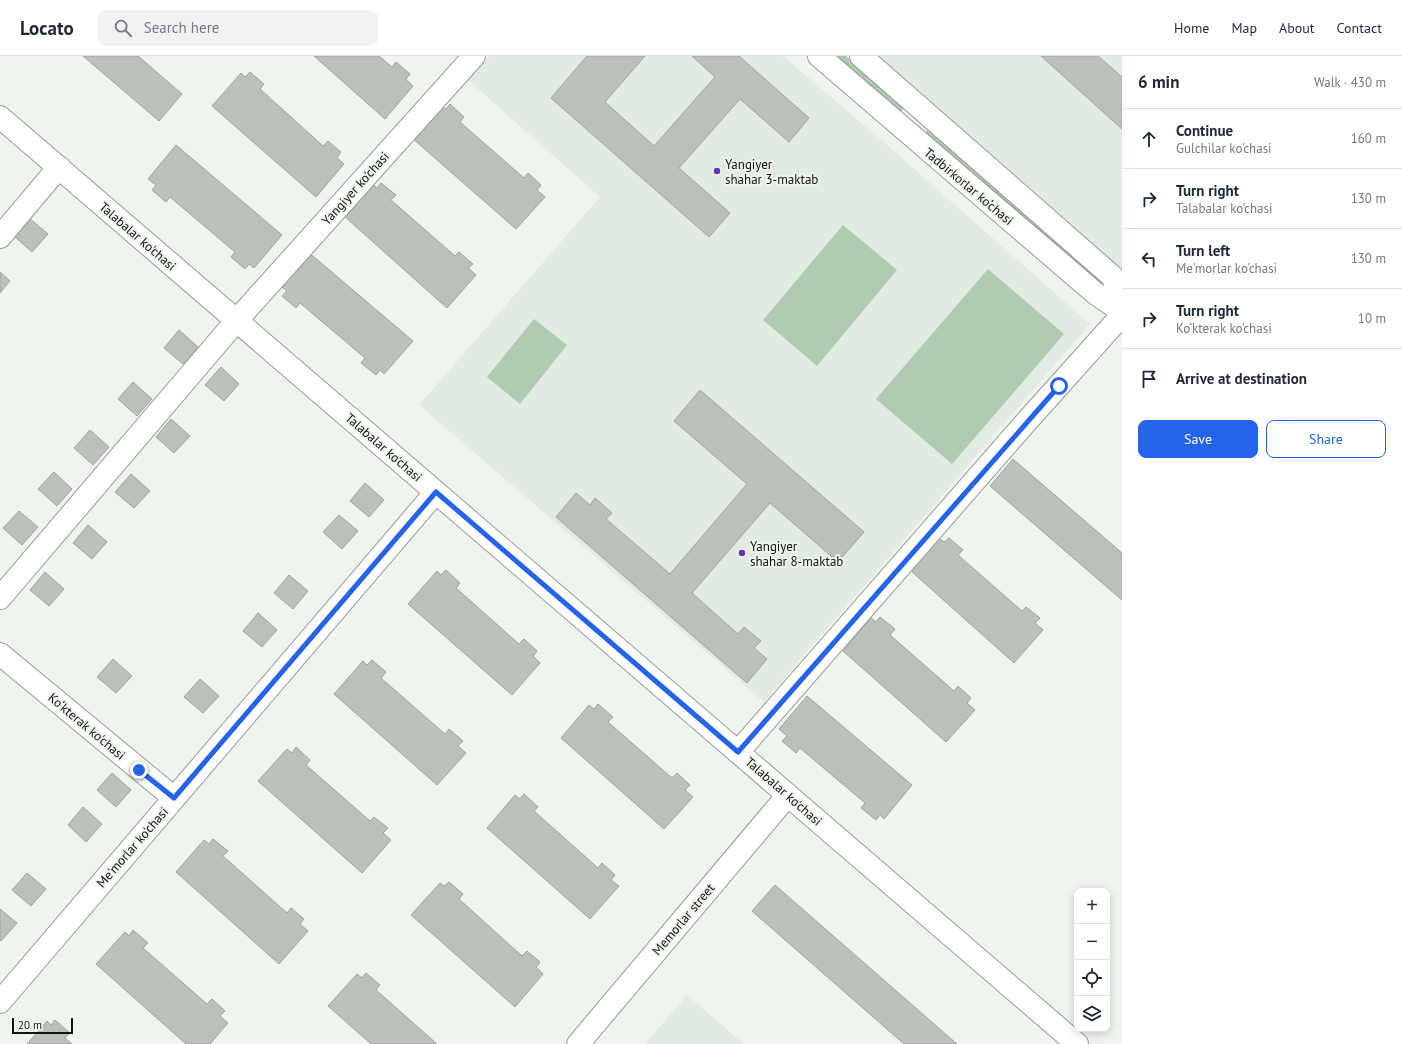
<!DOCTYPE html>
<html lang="en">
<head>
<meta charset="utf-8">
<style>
	:root { --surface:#fff; --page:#f2f2f3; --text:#1f2937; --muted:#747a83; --line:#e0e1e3; --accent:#2563eb }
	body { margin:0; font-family:"PT Sans",sans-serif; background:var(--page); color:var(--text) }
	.controls { position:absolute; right:12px; bottom:12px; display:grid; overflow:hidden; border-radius:8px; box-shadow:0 2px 10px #0003 }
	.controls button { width:36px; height:36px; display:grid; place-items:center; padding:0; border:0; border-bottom:1px solid var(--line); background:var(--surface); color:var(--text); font:20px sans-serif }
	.scale { position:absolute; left:12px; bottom:10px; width:61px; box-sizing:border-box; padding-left:4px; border:2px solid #121412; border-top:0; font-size:11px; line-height:14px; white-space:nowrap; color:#121412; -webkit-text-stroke:3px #eff4ef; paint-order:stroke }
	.stop { position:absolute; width:12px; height:12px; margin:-9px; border:3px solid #2563eb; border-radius:50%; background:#fff }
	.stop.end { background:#2563eb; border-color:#fff; box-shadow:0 1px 4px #0008 }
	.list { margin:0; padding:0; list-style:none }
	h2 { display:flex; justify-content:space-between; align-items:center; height:52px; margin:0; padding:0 16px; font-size:17px }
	h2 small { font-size:13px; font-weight:400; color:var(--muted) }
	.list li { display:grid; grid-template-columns:26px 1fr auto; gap:12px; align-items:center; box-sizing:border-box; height:60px; padding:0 16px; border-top:1px solid var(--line) }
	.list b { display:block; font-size:15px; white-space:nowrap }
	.list p { margin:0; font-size:13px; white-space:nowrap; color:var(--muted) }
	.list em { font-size:13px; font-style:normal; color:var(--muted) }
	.actions { display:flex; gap:8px; padding:12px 16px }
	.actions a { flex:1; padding:9px 0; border:1px solid var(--accent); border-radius:8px; text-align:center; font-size:14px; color:var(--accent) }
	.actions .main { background:var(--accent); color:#fff }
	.icon { flex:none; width:22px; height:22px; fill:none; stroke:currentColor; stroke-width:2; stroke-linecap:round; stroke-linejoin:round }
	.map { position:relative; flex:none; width:1122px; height:988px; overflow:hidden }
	header { display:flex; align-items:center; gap:24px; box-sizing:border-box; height:56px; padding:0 20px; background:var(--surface); border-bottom:1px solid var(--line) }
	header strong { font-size:19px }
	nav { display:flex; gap:22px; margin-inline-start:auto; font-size:14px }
	.search { width:280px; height:36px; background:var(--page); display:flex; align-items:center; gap:10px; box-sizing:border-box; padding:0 14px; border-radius:8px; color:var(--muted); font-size:15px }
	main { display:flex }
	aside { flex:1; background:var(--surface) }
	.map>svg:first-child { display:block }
	.built { fill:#e0ebe1 }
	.green { fill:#aecab0 }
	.building { fill:#bbc0bb; stroke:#9da29e }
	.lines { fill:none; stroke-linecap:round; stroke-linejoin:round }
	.minor-casing { stroke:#969b96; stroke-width:24 }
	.minor { stroke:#fff; stroke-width:22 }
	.route { stroke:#2563eb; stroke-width:5 }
	.poi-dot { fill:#6535ac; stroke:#eff4ef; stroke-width:1.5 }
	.labels { text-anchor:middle; stroke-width:4; stroke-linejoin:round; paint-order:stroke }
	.poi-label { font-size:13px; fill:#121412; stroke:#eff4ef; text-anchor:start }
	.street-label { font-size:13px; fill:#121412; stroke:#eff4ef }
</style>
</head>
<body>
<header>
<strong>Locato</strong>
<div class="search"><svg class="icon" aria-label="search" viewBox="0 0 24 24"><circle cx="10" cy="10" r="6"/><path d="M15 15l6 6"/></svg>Search here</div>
<nav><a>Home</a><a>Map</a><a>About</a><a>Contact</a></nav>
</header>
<main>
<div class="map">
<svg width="1122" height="988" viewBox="0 0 1122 988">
	<rect width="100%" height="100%" fill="#eff4ef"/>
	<path class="built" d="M489 0H783L887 89 1090 268 764 646 419 349 600 141 468 24Z
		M875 0H1122V219Z
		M687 939 744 988H645Z"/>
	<path class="green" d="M832 0H846L905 51 899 58Z
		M929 72 1098 218 1092 225 923 79Z
		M843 169 897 214 817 310 763 264Z
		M988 213 1064 278 952 408 876 343Z
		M534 263 567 289 520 348 487 321Z"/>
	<path class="building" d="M83 0H138L182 38 159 65Z
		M314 0H379L392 11 396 6 410 18 406 23 413 30 385 63Z
		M587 0H645L605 46 654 90 715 21 692 0H739L809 62 789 86 740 43 679 112 730 157 709 181 551 42Z
		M1041 0H1098L1122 21V73Z
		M250 16 264 28 260 33 323 90 328 85 341 96 337 102 344 108 316 141 212 50 241 17 245 21Z
		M450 48 464 61 460 66 524 122 528 117 541 129 537 134 545 141 516 173 412 82 441 49 446 53Z
		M176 89 282 179 254 212 249 208 245 213 231 201 235 196 170 141 166 146 152 134 156 129 148 123Z
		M381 127 396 139 391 144 455 200 459 196 473 208 468 212 476 219 447 252 344 160 372 128 377 132Z
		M29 162 48 178 32 196 13 179Z
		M307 195 413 285 384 318 380 314 376 319 361 307 365 302 300 247 296 252 282 240 287 235 279 229Z
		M0 216 10 225 0 237Z
		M179 274 198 291 183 308 164 292Z
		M221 311 239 328 224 345 205 329Z
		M133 326 152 343 137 360 118 343Z
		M700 334 864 476 838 506 770 447 692 537 738 578 744 571 761 585 754 592 767 603 747 627 556 461 576 437 590 449 595 442 612 457 606 463 670 518 747 428 674 365Z
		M171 363 190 380 174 397 156 381Z
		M90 374 109 391 93 409 74 392Z
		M1013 403 1122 497V544L990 430Z
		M54 416 72 433 57 450 38 433Z
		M131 418 150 435 134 452 115 436Z
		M365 427 384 444 369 461 350 445Z
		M19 455 38 471 22 489 3 472Z
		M339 459 358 475 342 493 323 476Z
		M88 469 107 486 92 503 73 487Z
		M939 482 944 486 949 482 963 494 958 499 1022 555 1026 551 1040 562 1035 567 1043 574 1014 607 911 515Z
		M446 514 460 527 456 532 519 588 524 583 537 595 533 600 540 607 512 639 408 548 437 515 441 519Z
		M45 516 64 533 49 550 30 534Z
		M289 519 308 535 293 553 274 537Z
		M258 557 277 574 262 591 243 575Z
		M880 561 895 573 890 579 954 635 958 630 971 642 967 647 975 654 946 686 843 595 871 562 876 566Z
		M113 603 132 620 116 637 97 621Z
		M372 604 386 616 381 622 445 678 449 673 463 685 458 690 466 697 437 729 334 638 363 605 367 609Z
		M200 623 219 640 203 657 184 641Z
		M807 640 912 729 884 763 880 759 876 764 861 752 865 747 800 692 796 697 782 685 787 680 779 673Z
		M598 648 613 661 608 666 672 722 677 717 690 729 685 734 693 741 664 773 561 682 589 649 594 653Z
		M296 691 310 704 306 709 370 765 374 761 388 772 383 777 391 784 362 817 258 725 287 693 292 697Z
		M112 717 131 734 116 751 97 734Z
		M524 738 538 751 534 755 598 812 602 807 615 819 611 824 619 830 590 863 487 772 515 739 520 743Z
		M83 751 102 768 86 786 68 769Z
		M213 783 228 795 223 800 287 857 291 852 304 863 300 868 308 875 279 908 176 816 204 784 209 788Z
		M27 817 46 833 31 850 12 834Z
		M449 826 463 838 459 843 522 900 527 895 540 906 536 911 543 918 515 951 411 859 440 827 444 830Z
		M775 829 957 988H904L752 855Z
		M0 853 17 867 1 885 0 884Z
		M133 874 148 887 143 892 207 948 212 943 225 955 220 960 228 967 210 988H186L96 908 125 876 129 880Z
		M366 917 380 929 376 934 437 988H371L328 950 357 918 362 922Z
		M55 964 70 977 65 982 72 988H27L47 965 51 969Z"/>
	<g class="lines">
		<defs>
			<path id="minor" d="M819 0 1095 237 1122 256
				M861 0 1113 221 1122 251
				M0 61 1077 988
				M0 181 59 111
				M0 542 237 264 474 0
				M0 598 174 742
				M738 696 1027 365 1122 259
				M0 946 436 436
				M578 988 788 739"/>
		</defs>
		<use href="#minor" class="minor-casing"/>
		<use href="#minor" class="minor"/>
	</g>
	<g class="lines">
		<path class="route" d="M139 714 174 742 436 436 738 696 1059 330"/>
	</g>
	<g class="poi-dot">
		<circle cx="717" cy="115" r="4"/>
		<circle cx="742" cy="497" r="4"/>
	</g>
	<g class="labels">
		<g class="poi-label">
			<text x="725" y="113">Yangiyer<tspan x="725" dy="15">shahar 3-maktab</tspan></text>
			<text x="750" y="495">Yangiyer<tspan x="750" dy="15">shahar 8-maktab</tspan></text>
		</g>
		<g class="street-label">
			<text transform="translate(969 130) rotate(40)" y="5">Tadbirkorlar ko‘chasi</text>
			<text transform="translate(355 132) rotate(-48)" y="5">Yangiyer ko'chasi</text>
			<text transform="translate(138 180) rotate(41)" y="5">Talabalar ko'chasi</text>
			<text transform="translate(384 391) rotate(41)" y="5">Talabalar ko'chasi</text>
			<text transform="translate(87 670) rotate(40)" y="5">Ko‘kterak ko'chasi</text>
			<text transform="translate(784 735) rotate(41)" y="5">Talabalar ko'chasi</text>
			<text transform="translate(132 791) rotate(-49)" y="5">Me'morlar ko'chasi</text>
			<text transform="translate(683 863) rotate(-50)" y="5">Memorlar street</text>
		</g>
	</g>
</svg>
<div class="controls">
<button>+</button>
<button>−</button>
<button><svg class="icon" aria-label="locate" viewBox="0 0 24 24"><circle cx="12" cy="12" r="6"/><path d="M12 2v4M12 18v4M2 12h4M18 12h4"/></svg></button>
<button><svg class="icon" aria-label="layers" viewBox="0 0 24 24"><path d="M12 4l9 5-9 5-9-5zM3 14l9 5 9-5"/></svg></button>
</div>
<div class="scale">20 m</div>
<div class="stop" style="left:1059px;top:330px"></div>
<div class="stop end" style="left:139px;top:714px"></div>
</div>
<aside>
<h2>6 min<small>Walk · 430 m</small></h2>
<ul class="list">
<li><svg class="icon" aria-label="ahead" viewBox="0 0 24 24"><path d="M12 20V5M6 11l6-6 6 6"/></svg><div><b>Continue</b><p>Gulchilar ko'chasi</p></div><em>160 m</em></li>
<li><svg class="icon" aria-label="right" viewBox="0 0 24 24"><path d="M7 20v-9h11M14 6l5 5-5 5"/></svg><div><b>Turn right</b><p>Talabalar ko'chasi</p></div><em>130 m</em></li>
<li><svg class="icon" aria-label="left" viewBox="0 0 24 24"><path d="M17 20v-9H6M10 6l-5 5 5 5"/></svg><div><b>Turn left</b><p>Me'morlar ko'chasi</p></div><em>130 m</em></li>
<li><svg class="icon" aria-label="right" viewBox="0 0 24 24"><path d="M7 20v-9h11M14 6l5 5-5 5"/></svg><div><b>Turn right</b><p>Ko‘kterak ko'chasi</p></div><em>10 m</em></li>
<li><svg class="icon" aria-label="arrive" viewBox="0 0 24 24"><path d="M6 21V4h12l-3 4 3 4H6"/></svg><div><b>Arrive at destination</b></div></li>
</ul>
<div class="actions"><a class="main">Save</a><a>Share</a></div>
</aside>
</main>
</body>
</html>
